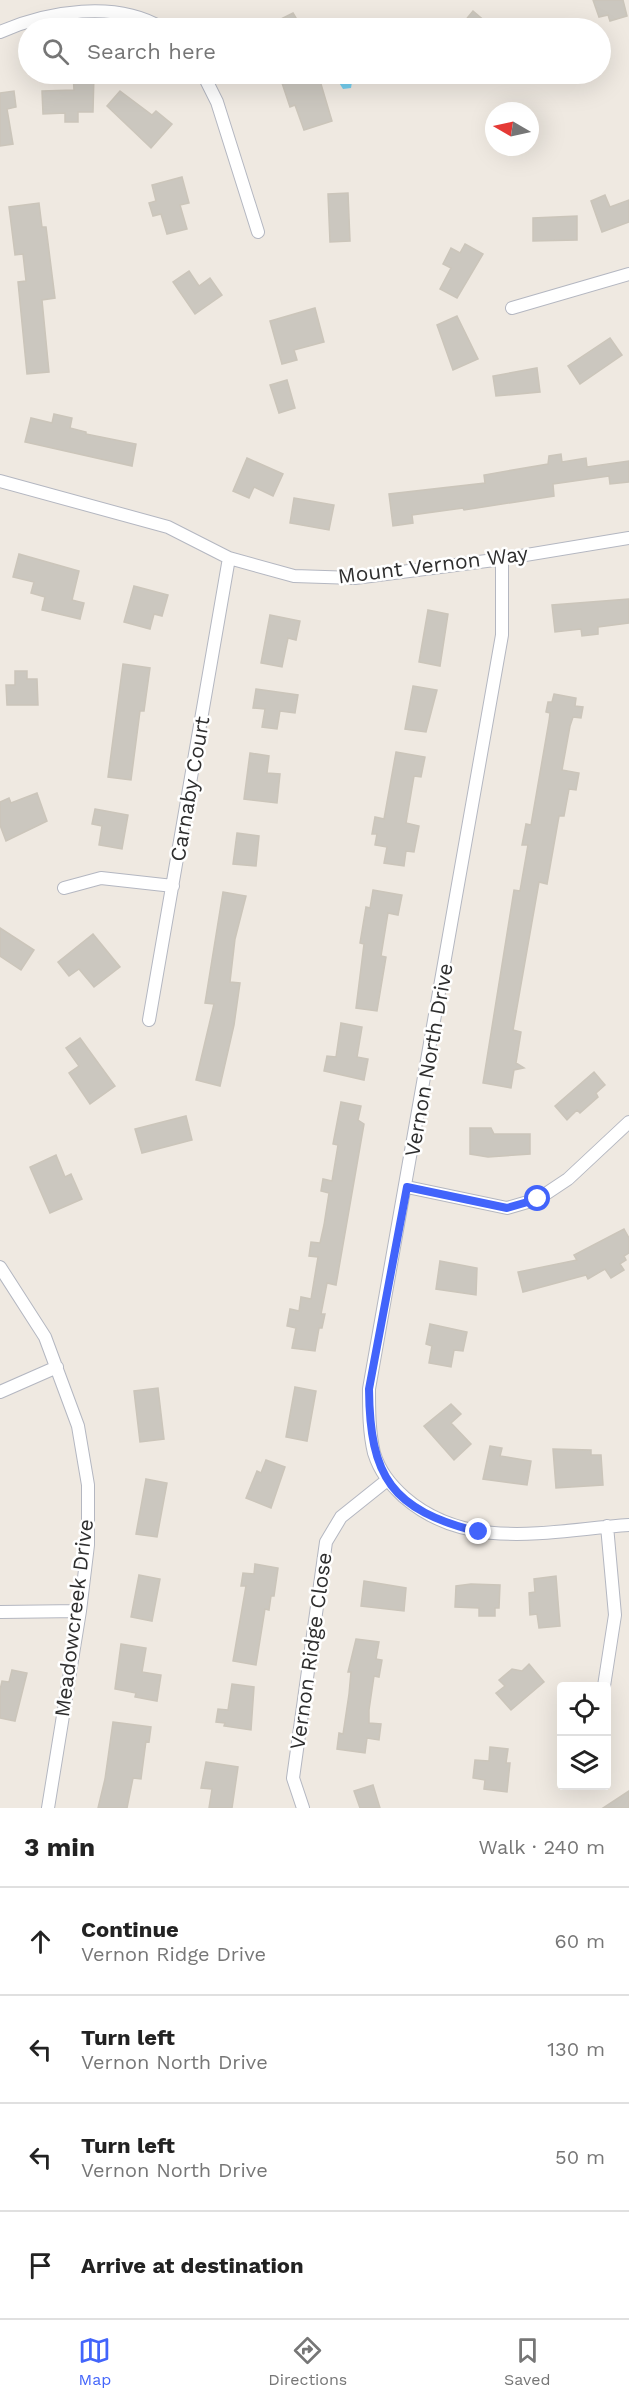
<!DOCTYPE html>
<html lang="en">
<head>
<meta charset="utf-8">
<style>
	:root { --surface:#fff; --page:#f6f6f6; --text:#222; --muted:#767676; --line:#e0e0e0; --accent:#4264fb }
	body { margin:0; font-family:"Work Sans",sans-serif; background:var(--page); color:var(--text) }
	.controls { position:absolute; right:18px; bottom:18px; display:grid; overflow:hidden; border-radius:6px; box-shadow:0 6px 24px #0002 }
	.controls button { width:54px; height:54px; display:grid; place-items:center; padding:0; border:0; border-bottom:2px solid var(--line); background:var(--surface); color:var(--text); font:30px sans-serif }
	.compass { position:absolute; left:485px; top:102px; width:54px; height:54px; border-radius:50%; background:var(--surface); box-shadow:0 6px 24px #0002; rotate:279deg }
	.stop { position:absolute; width:18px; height:18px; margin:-14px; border:4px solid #4264fb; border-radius:50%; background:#fff }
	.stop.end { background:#4264fb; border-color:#fff; box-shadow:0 2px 6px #0008 }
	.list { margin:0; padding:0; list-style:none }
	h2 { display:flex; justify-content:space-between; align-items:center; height:78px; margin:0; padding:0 24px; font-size:26px }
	h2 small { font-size:20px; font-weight:400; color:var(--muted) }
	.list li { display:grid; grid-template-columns:39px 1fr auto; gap:18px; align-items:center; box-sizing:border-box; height:108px; padding:0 24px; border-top:2px solid var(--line) }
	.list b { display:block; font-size:22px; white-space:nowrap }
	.list p { margin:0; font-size:20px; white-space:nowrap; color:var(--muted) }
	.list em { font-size:20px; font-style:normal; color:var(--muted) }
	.icon { flex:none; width:33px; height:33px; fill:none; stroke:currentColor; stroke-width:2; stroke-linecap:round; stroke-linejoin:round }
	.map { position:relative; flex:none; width:629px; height:1808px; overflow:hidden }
	.search { position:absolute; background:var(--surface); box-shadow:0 6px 24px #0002; left:18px; right:18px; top:18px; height:66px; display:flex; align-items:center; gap:15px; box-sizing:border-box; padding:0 21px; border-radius:33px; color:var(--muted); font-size:22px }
	.sheet { height:510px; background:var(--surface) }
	nav { display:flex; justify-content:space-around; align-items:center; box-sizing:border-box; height:84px; border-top:2px solid var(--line); background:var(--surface); font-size:16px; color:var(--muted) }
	nav a { display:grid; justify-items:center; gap:3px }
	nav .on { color:var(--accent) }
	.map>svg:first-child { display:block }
	.water { fill:#75cff0 }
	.building { fill:#cbc7bf; stroke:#cbc5ba; stroke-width:1.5 }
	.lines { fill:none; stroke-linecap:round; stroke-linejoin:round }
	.minor-casing { stroke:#b4b7c1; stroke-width:14 }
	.minor { stroke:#fff; stroke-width:12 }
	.route { stroke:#4264fb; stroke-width:8 }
	.labels { text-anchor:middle; stroke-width:5; stroke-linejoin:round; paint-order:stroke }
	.street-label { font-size:21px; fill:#2e2e2e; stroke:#fff }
</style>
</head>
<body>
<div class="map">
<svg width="629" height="1808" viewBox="0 0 629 1808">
	<rect width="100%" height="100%" fill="#efe9e1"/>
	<path class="water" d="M331 74H348L352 82 351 88 343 89 338 81 331 78Z"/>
	<path class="building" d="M593 0H623L627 16 610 21 608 15 599 17Z
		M473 11 493 28H459Z
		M293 13 302 28H263Z
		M73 74H94L93 112H78V122H65V113L43 114 42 91 74 90Z
		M300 74H318L332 121 304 130 295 105 290 107 281 80Z
		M14 91 16 107 7 109 13 144 0 146V93Z
		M120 91 152 115 156 111 172 124 151 148 107 106Z
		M182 177 189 203 180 205 187 229 167 234 161 214 153 216 149 203 156 201 152 185Z
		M348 193 350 241 330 242 328 194Z
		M605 195 610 207 629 200V222L602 232 591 201Z
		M39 203 42 227H46L55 298 42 300 49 372 27 374 18 282 26 281 23 254 15 255 9 207Z
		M577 216V240L533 241V218Z
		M465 244 483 254 457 298 440 289 451 268 443 264 451 248 460 253Z
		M189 271 199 286 210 278 222 295 195 314 173 282Z
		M315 308 324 342 294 350 297 360 282 364 270 321Z
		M457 316 478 359 453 370 437 325Z
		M610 338 622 355 580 384 568 366Z
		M537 368 540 392 496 396 493 376Z
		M287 380 295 408 279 413 270 385Z
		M54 414 72 418 70 428 86 432V434L136 444 132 466 25 442 31 418 52 423Z
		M561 454 562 462 586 458 587 467 629 461V482L610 484 609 476 553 484 554 496 464 510 463 508 412 515 413 523 393 526 389 494 485 483 484 475 548 464 549 456Z
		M247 458 283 474 273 496 254 487 249 498 233 491Z
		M294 498 334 505 329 530 290 523Z
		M19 554 79 571 72 600 84 603 80 619 42 610 45 597 31 593 34 582 13 577Z
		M134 586 168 595 162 616 154 614 150 629 124 622Z
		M629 599V623L598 627V634L582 636 581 629 555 632 552 605Z
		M428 610 448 614 440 666 419 662Z
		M270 615 300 621 296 640 288 638 282 667 261 663Z
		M123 664 150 668 144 711H140L131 780 108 777Z
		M15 671H27V679H37L38 705H7L6 685H15Z
		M413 686 437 690 426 732 405 729Z
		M256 689 298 695 295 713 280 711 277 729 262 727 265 709 253 708Z
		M554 694 576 698 575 706 583 707 581 718 573 717 570 726 562 770 579 773 576 790 569 789 564 816H559L547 884 539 882 513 1030 521 1032 516 1063 524 1068 514 1070 511 1088 483 1083 514 890 520 891 528 845H522L526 824 531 825 549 721 550 713 546 712 548 702H552Z
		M396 752 425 757 421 777 414 776 406 823 419 826 414 852 406 851 404 866 384 863 387 847 375 845 377 834H372L375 817 384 819Z
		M250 753 269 756 267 773 280 774 277 803 244 799Z
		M37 793 47 821 6 841 0 825V802L9 798 11 803Z
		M95 809 128 815 122 849 99 845 102 826 92 824Z
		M237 833 259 836 256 866 233 864Z
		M373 890 402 895 398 915 388 913 381 956 386 957 377 1011 356 1008 364 944 360 943 366 907 370 908Z
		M223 892 246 896 235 939 230 982 240 983 234 1025 220 1086 196 1080 214 1004 205 1003Z
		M0 928 34 950 21 970 0 956Z
		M93 934 120 967 94 987 79 969 69 976 58 962Z
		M341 1023 362 1027 357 1057 368 1059 364 1080 324 1071 327 1056 336 1057Z
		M80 1038 115 1086 90 1104 69 1073 79 1066 66 1048Z
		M594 1072 605 1085 596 1093 598 1097 580 1113 577 1110 567 1120 555 1106Z
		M341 1102 361 1106 358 1120 364 1124 336 1285 327 1283 321 1314H325L322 1328H319L315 1351 292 1348 296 1328 287 1326 290 1309 299 1311 301 1297 311 1299 318 1257 309 1256 311 1242 320 1243 324 1225 329 1193 321 1191 323 1179 332 1181 338 1145 333 1144Z
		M186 1116 192 1140 142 1153 135 1129Z
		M470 1128H491L494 1134H530V1154L488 1157 470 1154Z
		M56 1155 65 1177 71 1174 82 1199 50 1213 30 1167Z
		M624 1229 629 1238V1253L624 1256 626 1260 620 1264 624 1270 611 1278 605 1269 588 1279 586 1275 523 1292 518 1272 577 1260 574 1255Z
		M440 1261 477 1268 476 1295 436 1289Z
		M430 1324 467 1332 463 1351 454 1350 451 1367 429 1363 432 1346 426 1344Z
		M295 1387 316 1391 307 1441 286 1437Z
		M158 1388 164 1439 140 1442 134 1391Z
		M451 1404 461 1414 451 1423 471 1444 454 1460 424 1426Z
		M490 1446 502 1448 500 1456 531 1461 527 1485 483 1479Z
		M553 1449 591 1450V1455H601L603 1485 556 1488Z
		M266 1460 285 1467 271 1508 246 1498 257 1471 261 1473Z
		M146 1479 167 1483 157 1537 136 1534Z
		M255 1564 278 1568 274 1596H271L269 1610 265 1609 256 1665 233 1661 246 1586H241L243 1573 254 1574Z
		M139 1575 160 1579 152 1621 131 1617Z
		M556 1576 560 1626 539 1628 537 1614 530 1615 529 1593 535 1592 534 1579Z
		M364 1581 406 1588 404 1611 361 1606Z
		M471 1584 500 1585 499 1608H495V1616H479V1608L455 1607 456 1586Z
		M356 1639 379 1642 376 1659 382 1660 379 1677 374 1676 369 1710V1723L381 1724 379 1740 367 1738 365 1753 337 1749 339 1733 343 1734 349 1694 351 1672H348Z
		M121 1644 146 1648 142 1672 161 1675 157 1701 135 1697 136 1693 115 1689Z
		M529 1664 544 1682 511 1710 496 1693 505 1686 499 1680 512 1669 522 1671Z
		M12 1670 27 1673 15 1721 0 1718V1690L2 1681 9 1682Z
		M232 1684 254 1687 251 1730 224 1726 225 1723 216 1722 218 1709 228 1710Z
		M113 1722 151 1727 149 1742 146 1741 141 1779 133 1778 127 1808H98L105 1779Z
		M490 1747 508 1749 506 1763H510L507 1792 484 1789 485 1780 473 1778 475 1760 489 1761Z
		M206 1762 238 1767 232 1808H209L212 1789 201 1788Z
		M373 1785 380 1808H360L354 1791Z
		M629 1791V1808H603Z"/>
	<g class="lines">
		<defs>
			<path id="minor" d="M0 32C48 11 116 0 162 28
				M203 74 217 102 258 232
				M512 308 629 274
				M0 481 168 527 229 558 294 576 355 578 502 559 629 538
				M502 559V635L369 1389C369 1410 369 1432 374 1453 380 1472 390 1484 404 1497 468 1553 552 1530 629 1525
				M64 888 101 878 173 886
				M149 1020 229 558
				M407 1187 507 1208 538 1199 568 1179 629 1122
				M0 1267 45 1337 78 1426 88 1485V1545L80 1611 48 1808
				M0 1392 57 1367
				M0 1612 80 1611
				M604 1686 615 1615 607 1526
				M303 1808 293 1778 326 1542 341 1517 386 1481"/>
		</defs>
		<use href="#minor" class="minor-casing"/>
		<use href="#minor" class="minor"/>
	</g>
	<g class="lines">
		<path class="route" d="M479 1532C391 1510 370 1477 369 1389L407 1187 507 1208 538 1199"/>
	</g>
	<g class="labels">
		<g class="street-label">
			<text transform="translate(433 565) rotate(-7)" y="7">Mount Vernon Way</text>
			<text transform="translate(190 789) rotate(-80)" y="7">Carnaby Court</text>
			<text transform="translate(429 1060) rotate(-80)" y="7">Vernon North Drive</text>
			<text transform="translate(74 1618) rotate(-83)" y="7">Meadowcreek Drive</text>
			<text transform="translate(311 1651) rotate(-82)" y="7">Vernon Ridge Close</text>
		</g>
	</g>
</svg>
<div class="controls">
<button><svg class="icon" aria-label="locate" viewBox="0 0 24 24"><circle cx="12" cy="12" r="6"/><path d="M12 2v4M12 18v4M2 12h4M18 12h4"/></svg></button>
<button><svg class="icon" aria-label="layers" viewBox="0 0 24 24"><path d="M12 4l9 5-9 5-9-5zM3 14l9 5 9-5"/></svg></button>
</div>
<svg class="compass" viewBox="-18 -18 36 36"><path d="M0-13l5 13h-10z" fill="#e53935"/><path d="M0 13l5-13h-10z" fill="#767676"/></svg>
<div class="stop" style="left:538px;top:1199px"></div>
<div class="stop end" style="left:479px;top:1532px"></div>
<div class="search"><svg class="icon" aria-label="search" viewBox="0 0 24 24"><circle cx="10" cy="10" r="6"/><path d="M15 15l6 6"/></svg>Search here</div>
</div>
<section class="sheet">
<h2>3 min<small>Walk · 240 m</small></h2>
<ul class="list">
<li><svg class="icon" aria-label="ahead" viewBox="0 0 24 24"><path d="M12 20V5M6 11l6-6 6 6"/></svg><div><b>Continue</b><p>Vernon Ridge Drive</p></div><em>60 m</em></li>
<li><svg class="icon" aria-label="left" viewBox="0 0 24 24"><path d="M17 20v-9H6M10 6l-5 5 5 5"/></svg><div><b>Turn left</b><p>Vernon North Drive</p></div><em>130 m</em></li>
<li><svg class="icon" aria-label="left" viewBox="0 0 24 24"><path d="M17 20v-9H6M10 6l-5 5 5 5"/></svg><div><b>Turn left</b><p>Vernon North Drive</p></div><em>50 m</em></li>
<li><svg class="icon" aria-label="arrive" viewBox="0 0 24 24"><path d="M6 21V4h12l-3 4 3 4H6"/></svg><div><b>Arrive at destination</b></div></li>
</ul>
</section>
<nav>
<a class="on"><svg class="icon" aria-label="map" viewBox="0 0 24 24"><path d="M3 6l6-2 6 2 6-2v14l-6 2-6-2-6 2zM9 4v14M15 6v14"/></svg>Map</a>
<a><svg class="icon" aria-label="directions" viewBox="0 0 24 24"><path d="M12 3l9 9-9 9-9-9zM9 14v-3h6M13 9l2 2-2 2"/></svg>Directions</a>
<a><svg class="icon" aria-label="saved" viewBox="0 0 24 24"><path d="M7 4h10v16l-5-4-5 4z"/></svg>Saved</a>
</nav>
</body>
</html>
